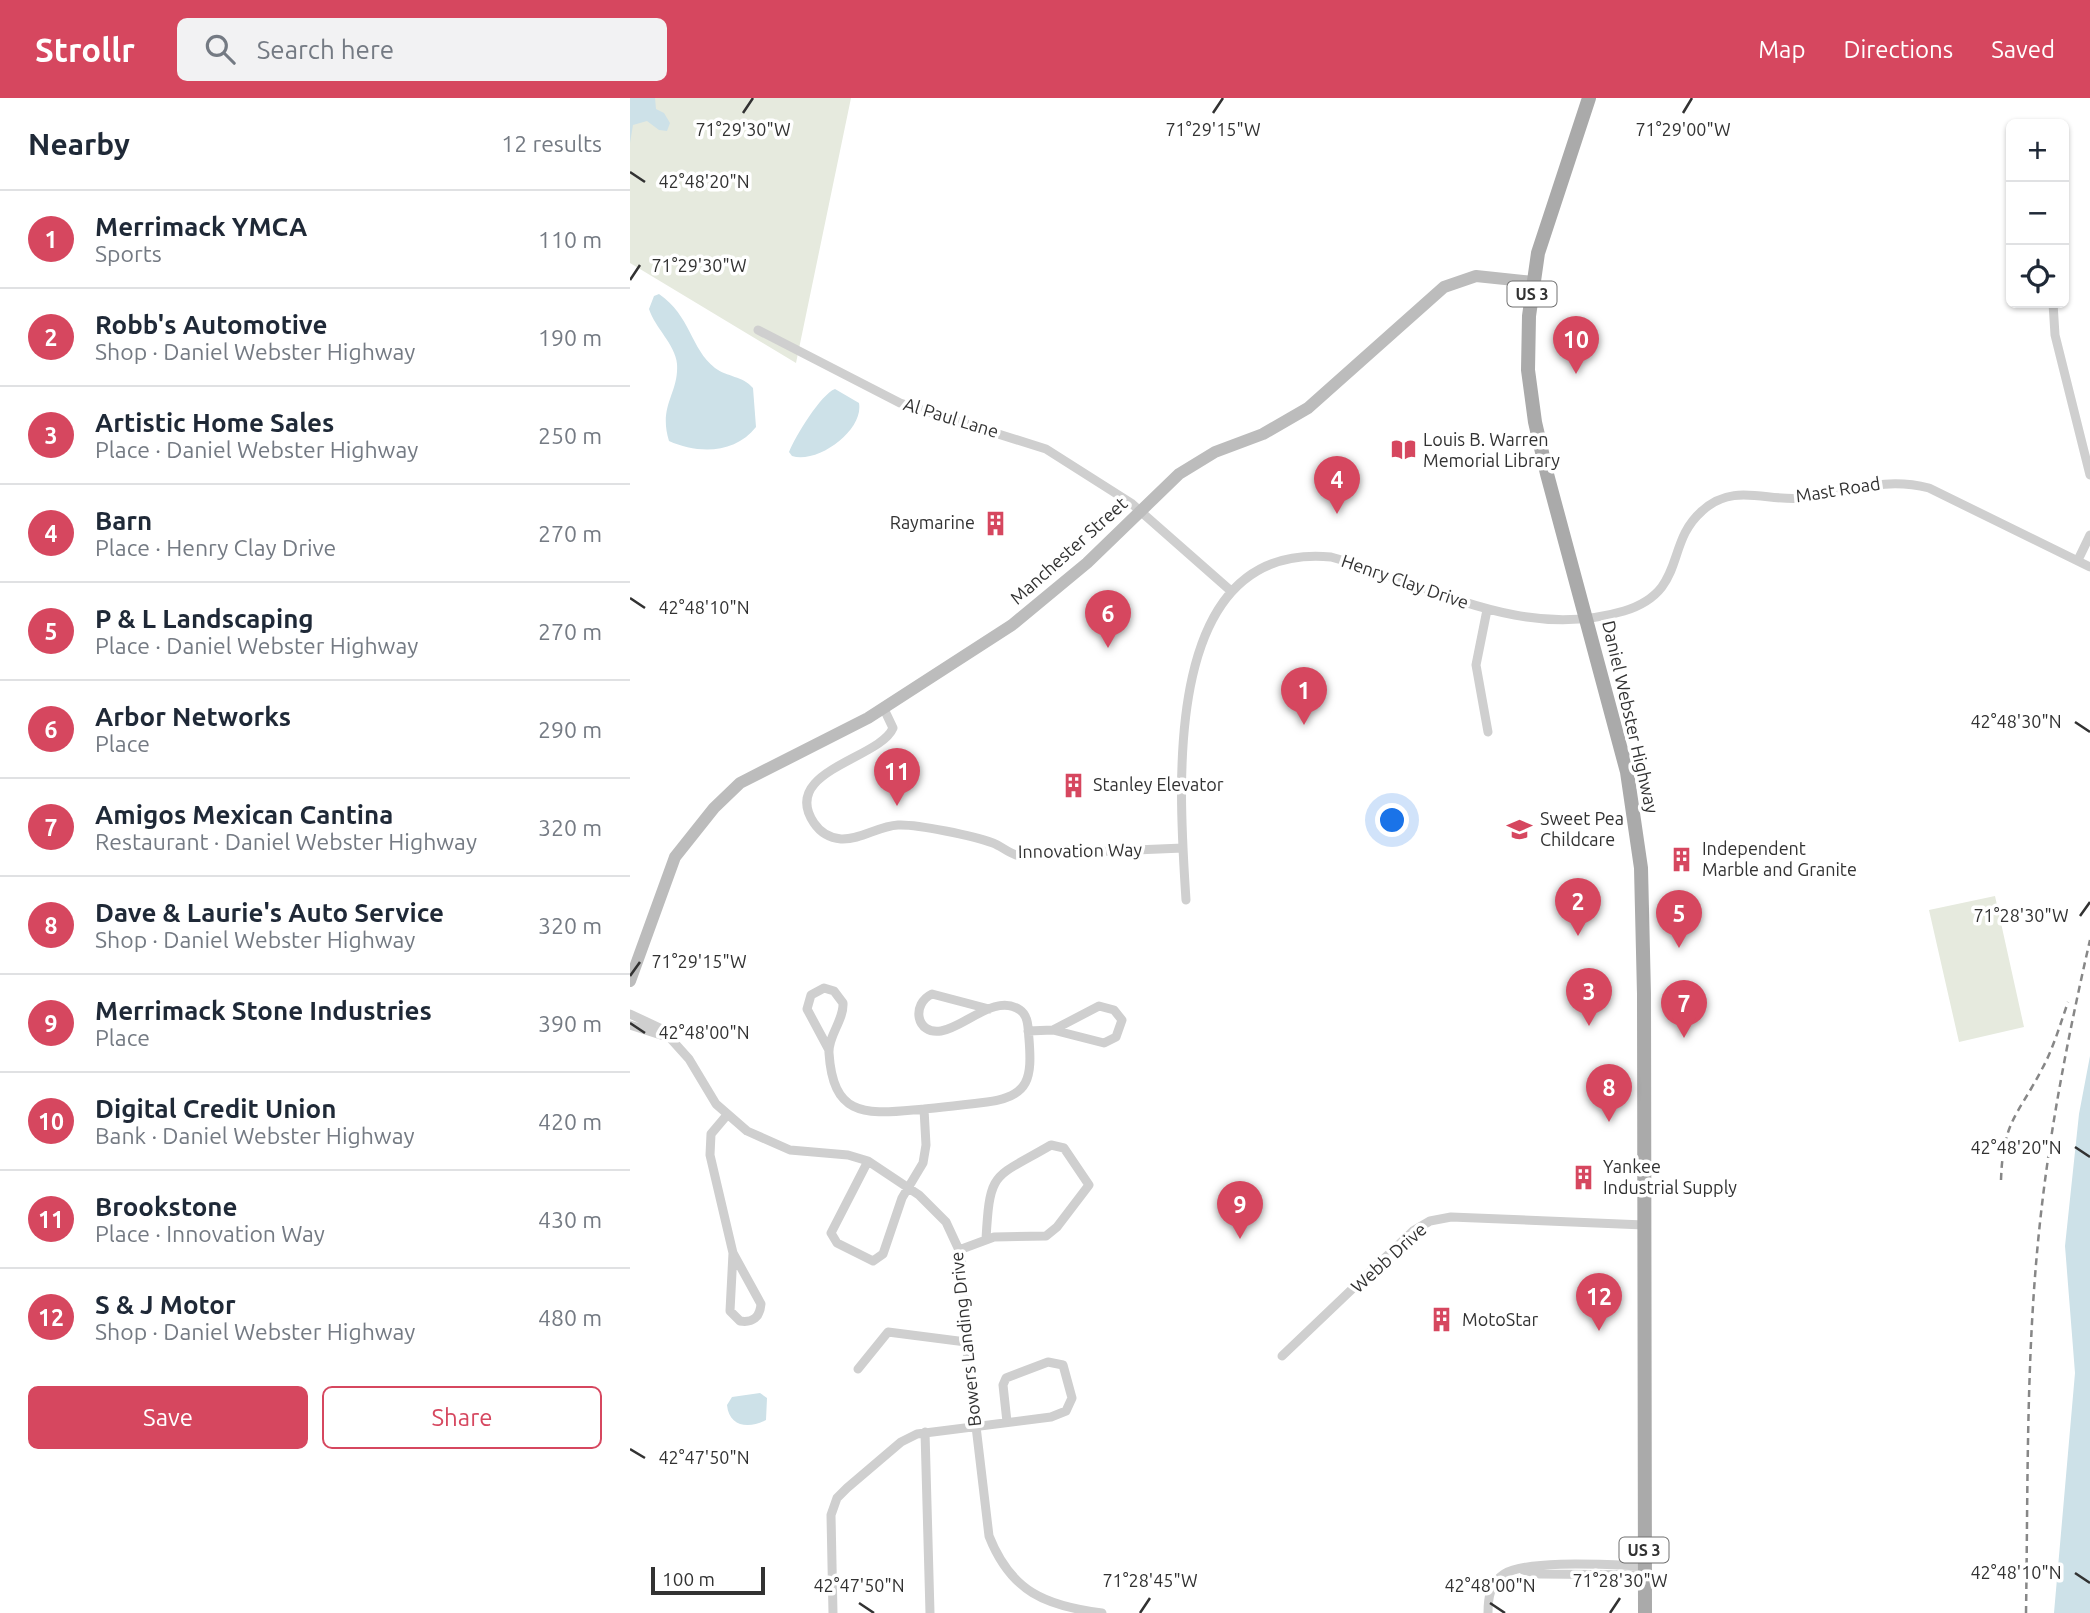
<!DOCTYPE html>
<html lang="en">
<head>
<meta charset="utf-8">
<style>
	:root { --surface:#fff; --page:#f2f2f3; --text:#1f2937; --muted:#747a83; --line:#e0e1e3; --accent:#d6475f }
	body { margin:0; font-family:Ubuntu,sans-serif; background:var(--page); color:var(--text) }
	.controls { position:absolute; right:21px; top:21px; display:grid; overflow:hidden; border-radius:10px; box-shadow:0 2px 5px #0004 }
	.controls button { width:63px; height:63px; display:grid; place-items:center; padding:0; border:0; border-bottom:2px solid var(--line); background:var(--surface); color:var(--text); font:35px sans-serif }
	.scale { position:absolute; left:21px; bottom:18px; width:114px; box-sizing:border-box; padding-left:7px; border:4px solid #323232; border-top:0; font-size:19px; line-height:24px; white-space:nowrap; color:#323232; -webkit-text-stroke:5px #fff; paint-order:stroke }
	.you { position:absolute; left:763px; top:723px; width:24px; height:24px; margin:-18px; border:5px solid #fff; border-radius:50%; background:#1a73e8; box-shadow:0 0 0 10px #1a73e833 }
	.badge { display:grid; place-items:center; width:46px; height:46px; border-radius:50%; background:var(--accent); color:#fff; font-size:23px; font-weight:700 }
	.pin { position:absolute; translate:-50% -58px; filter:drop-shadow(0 2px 4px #0008) }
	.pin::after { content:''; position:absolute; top:37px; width:24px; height:21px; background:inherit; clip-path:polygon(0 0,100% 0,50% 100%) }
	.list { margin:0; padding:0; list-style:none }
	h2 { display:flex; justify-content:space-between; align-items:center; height:91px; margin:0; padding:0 28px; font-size:30px }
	h2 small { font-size:23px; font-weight:400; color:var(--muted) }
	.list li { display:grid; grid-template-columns:46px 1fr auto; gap:21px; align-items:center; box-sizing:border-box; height:98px; padding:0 28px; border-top:2px solid var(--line) }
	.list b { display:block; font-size:26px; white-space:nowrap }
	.list p { margin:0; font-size:23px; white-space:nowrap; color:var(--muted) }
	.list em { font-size:23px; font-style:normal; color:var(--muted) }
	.actions { display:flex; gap:14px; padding:21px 28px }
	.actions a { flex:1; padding:16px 0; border:2px solid var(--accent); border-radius:10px; text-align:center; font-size:24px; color:var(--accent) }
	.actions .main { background:var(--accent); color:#fff }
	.icon { flex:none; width:38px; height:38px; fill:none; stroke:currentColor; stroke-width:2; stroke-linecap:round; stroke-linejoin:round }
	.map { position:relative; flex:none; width:1460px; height:1515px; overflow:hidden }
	header { display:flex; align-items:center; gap:42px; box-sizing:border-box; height:98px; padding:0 35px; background:var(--accent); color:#fff }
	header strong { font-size:33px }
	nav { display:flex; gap:38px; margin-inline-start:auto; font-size:24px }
	.search { width:490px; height:63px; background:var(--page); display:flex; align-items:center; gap:18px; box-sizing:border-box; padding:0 24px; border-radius:10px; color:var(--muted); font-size:26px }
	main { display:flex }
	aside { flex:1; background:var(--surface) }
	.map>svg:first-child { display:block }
	.green { fill:#e6eade }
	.water { fill:#cde1e8 }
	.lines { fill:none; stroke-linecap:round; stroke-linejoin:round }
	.street { stroke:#cfcfcf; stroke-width:9 }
	.secondary { stroke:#bcbcbc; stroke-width:12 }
	.primary { stroke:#aaa; stroke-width:14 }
	.rail { stroke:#878787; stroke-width:2.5; stroke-dasharray:7 5; stroke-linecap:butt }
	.ticks { fill:none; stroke:#323232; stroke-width:2.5 }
	.labels { text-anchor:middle; stroke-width:7; stroke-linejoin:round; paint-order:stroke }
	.shield { fill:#fff; stroke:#707070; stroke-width:2 }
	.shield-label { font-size:16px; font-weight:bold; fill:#323232 }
	.street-label { font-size:18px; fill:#323232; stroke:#fff }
	.poi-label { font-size:18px; fill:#323232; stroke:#fff; text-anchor:start }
	.ticks-label { font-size:18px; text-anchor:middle; fill:#323232; stroke:#fff; stroke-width:7; stroke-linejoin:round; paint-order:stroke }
</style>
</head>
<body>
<header>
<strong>Strollr</strong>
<div class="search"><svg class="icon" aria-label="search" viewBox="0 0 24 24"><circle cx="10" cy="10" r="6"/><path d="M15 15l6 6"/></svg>Search here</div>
<nav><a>Map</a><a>Directions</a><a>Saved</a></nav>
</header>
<main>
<aside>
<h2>Nearby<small>12 results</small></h2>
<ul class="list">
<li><span class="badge">1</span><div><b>Merrimack YMCA</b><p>Sports</p></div><em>110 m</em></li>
<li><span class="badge">2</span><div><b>Robb's Automotive</b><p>Shop · Daniel Webster Highway</p></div><em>190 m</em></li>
<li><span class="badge">3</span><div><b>Artistic Home Sales</b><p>Place · Daniel Webster Highway</p></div><em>250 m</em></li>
<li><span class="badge">4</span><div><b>Barn</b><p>Place · Henry Clay Drive</p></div><em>270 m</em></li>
<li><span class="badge">5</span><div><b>P &amp; L Landscaping</b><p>Place · Daniel Webster Highway</p></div><em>270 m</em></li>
<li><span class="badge">6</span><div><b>Arbor Networks</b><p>Place</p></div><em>290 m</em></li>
<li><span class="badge">7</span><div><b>Amigos Mexican Cantina</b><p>Restaurant · Daniel Webster Highway</p></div><em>320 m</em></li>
<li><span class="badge">8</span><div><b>Dave &amp; Laurie's Auto Service</b><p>Shop · Daniel Webster Highway</p></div><em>320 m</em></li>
<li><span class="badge">9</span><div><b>Merrimack Stone Industries</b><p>Place</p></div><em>390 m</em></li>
<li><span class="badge">10</span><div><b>Digital Credit Union</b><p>Bank · Daniel Webster Highway</p></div><em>420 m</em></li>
<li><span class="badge">11</span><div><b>Brookstone</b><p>Place · Innovation Way</p></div><em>430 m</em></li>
<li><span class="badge">12</span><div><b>S &amp; J Motor</b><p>Shop · Daniel Webster Highway</p></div><em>480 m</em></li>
</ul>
<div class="actions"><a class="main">Save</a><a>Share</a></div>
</aside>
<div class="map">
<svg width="1460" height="1515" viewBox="0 0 1460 1515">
	<rect width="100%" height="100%" fill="#fff"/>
	<path class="green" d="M0 0H221L166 265 0 165Z
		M1365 798 1394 929 1329 944 1299 812Z"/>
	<path class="water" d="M0 0H25L26 11 34 15 40 25 37 33 29 32 17 23 3 27 0 45Z
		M29 196C61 218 60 250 85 270 97 279 113 278 123 290L126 329C105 356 68 356 39 343 28 307 49 296 47 266 45 246 25 230 19 211L24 198Z
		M205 291 229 305C234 332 188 366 162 358L159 354C165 339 191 296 205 291Z
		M1460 958V1515H1424L1445 1275 1435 1148 1449 1016Z
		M130 1295 137 1300 136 1322C119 1331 99 1329 97 1307L102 1299Z"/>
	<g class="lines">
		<path class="street" d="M1423 205 1425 237 1460 377
			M128 232 270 305 416 351 501 405 601 493
			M1448 462 1460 437
			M857 512 846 567 858 634
			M254 611 263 630C250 661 149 673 184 725 190 734 200 740 211 741 231 742 248 728 268 727 287 726 344 738 363 745 371 748 377 754 386 757L553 750
			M556 802C549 692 529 443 701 459 799 485 890 544 994 513 1058 493 1034 446 1072 413 1103 384 1137 404 1173 400 1220 395 1251 378 1299 390L1460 469
			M0 916 32 931 59 961 86 1006 117 1033 160 1052 218 1057 238 1063 289 1097 316 1124 329 1152 332 1166 336 1244 359 1438C381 1494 416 1508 472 1515
			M0 927 37 939
			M398 933 423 932 469 908 484 912 492 922 486 939 474 945 423 932
			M199 952 177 911 181 897 194 890 204 893 213 905C214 922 198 938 199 955 203 1016 232 1017 283 1012 307 1010 332 1007 357 1004 400 999 402 979 399 941 398 932 399 918 390 912 365 895 335 929 311 933 286 937 281 906 302 896L359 911
			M97 1017 81 1036 80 1057 103 1155 131 1206C130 1219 123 1225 110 1223L100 1213 103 1155
			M238 1063 201 1135 207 1145 243 1163 253 1156 272 1100 293 1065 296 1047 294 1011
			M329 1152 364 1139 416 1138 427 1129 459 1087 434 1050 421 1047C363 1081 360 1071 356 1141
			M652 1258 783 1133 800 1123 821 1119 1014 1127
			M228 1271 258 1234 336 1244
			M295 1334 300 1515
			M893 1472 910 1476 1015 1477
			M203 1515 201 1417 207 1400 217 1390 271 1344 287 1336 421 1319 436 1313 442 1300 433 1267 418 1264 376 1280 373 1287 377 1324
			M858 1515C858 1500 860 1485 874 1476 898 1461 983 1467 1015 1468"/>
		<path class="secondary" d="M0 883 45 759 84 710 110 685 238 620 382 527 457 465 549 376 585 354 633 336 678 310 814 189 846 178 903 184"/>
		<path class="primary" d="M959 0 908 155 899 218 898 272 905 324 917 376 997 674 1011 770 1014 896 1015 1515"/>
		<path class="rail" d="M1371 1082C1373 1023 1387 1019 1412 971 1423 951 1430 927 1438 904
			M1396 1515C1398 1388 1396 1260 1409 1134 1419 1035 1438 938 1460 842"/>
	</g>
	<path class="ticks" d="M113 15 123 0M583 15 593 0M1053 15 1062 0M0 74 15 84M0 182 10 167M0 500 15 510M1445 624 1460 634M1450 818 1460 804M0 878 10 864M0 925 15 935M1445 1049 1460 1059M0 1351 15 1360M1445 1475 1460 1485M229 1505 244 1515M860 1505 875 1515M510 1515 520 1500M980 1515 990 1500"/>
	<defs>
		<symbol id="library-bare" viewBox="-9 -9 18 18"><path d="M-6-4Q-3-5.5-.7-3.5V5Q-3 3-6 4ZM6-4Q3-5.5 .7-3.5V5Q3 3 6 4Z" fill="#d6475f" stroke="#fff" stroke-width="2.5" paint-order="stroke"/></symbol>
		<symbol id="building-bare" viewBox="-9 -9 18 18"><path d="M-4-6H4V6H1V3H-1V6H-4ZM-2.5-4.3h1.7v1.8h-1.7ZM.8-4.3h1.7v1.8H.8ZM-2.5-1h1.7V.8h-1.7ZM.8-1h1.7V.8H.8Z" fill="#d6475f" stroke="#fff" stroke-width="2.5" paint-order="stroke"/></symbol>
		<symbol id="school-bare" viewBox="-9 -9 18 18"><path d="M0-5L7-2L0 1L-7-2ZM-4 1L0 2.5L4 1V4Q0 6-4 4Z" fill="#d6475f" stroke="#fff" stroke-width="2.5" paint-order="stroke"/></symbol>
	</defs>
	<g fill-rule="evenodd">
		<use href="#library-bare" x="756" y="334" width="35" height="35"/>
		<use href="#building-bare" x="348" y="408" width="35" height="35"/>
		<use href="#building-bare" x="426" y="670" width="35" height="35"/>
		<use href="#school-bare" x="872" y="714" width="35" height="35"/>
		<use href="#building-bare" x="1034" y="744" width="35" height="35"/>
		<use href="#building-bare" x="936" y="1062" width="35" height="35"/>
		<use href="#building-bare" x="794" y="1204" width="35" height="35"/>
	</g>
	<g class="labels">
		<g class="shield">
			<rect x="877.5" y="183.5" width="49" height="25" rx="5"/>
			<rect x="989.5" y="1439.5" width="49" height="25" rx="5"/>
		</g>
		<g class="shield-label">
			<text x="902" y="202">US 3</text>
			<text x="1014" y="1458">US 3</text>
		</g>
		<g class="street-label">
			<text transform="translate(321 320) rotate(17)" y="6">Al Paul Lane</text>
			<text transform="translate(1208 392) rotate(-9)" y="6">Mast Road</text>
			<text transform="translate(439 453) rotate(-42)" y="6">Manchester Street</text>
			<text transform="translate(775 484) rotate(19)" y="6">Henry Clay Drive</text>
			<text transform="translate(1000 619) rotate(77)" y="6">Daniel Webster Highway</text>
			<text transform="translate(450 753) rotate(-1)" y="6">Innovation Way</text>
			<text transform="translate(759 1160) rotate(-42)" y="6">Webb Drive</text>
			<text transform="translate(336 1241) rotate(-96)" y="6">Bowers Landing Drive</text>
		</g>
		<g class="poi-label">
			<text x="793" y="348">Louis B. Warren<tspan x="793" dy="21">Memorial Library</tspan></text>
			<text x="345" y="431" text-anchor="end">Raymarine</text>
			<text x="463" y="693">Stanley Elevator</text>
			<text x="910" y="727">Sweet Pea<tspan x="910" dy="21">Childcare</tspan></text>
			<text x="1072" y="757">Independent<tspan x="1072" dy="21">Marble and Granite</tspan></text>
			<text x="973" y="1075">Yankee<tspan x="973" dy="21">Industrial Supply</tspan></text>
			<text x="832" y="1228">MotoStar</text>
		</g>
	</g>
	<g class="ticks-label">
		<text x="113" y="38">71°29'30"W</text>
		<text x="583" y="38">71°29'15"W</text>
		<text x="1053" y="38">71°29'00"W</text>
		<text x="74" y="90">42°48'20"N</text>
		<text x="69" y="174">71°29'30"W</text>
		<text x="74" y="516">42°48'10"N</text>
		<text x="1386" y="630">42°48'30"N</text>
		<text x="1391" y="824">71°28'30"W</text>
		<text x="69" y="870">71°29'15"W</text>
		<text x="74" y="941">42°48'00"N</text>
		<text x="1386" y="1056">42°48'20"N</text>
		<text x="74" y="1366">42°47'50"N</text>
		<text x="1386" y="1481">42°48'10"N</text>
		<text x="520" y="1489">71°28'45"W</text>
		<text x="990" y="1489">71°28'30"W</text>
		<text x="229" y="1494">42°47'50"N</text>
		<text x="860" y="1494">42°48'00"N</text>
	</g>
</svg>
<div class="controls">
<button>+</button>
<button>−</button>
<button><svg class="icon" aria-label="locate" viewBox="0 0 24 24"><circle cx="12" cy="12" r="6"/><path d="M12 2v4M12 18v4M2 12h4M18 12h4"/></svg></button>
</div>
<div class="scale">100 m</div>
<div class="you"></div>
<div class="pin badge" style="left:674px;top:627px">1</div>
<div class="pin badge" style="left:948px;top:838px">2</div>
<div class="pin badge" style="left:959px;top:928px">3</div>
<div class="pin badge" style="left:707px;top:416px">4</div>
<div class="pin badge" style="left:1049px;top:850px">5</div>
<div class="pin badge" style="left:478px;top:550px">6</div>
<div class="pin badge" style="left:1054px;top:940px">7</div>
<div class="pin badge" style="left:979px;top:1024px">8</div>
<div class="pin badge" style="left:610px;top:1141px">9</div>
<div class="pin badge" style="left:946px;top:276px">10</div>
<div class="pin badge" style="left:267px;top:708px">11</div>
<div class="pin badge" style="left:969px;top:1233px">12</div>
</div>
</main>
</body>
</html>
